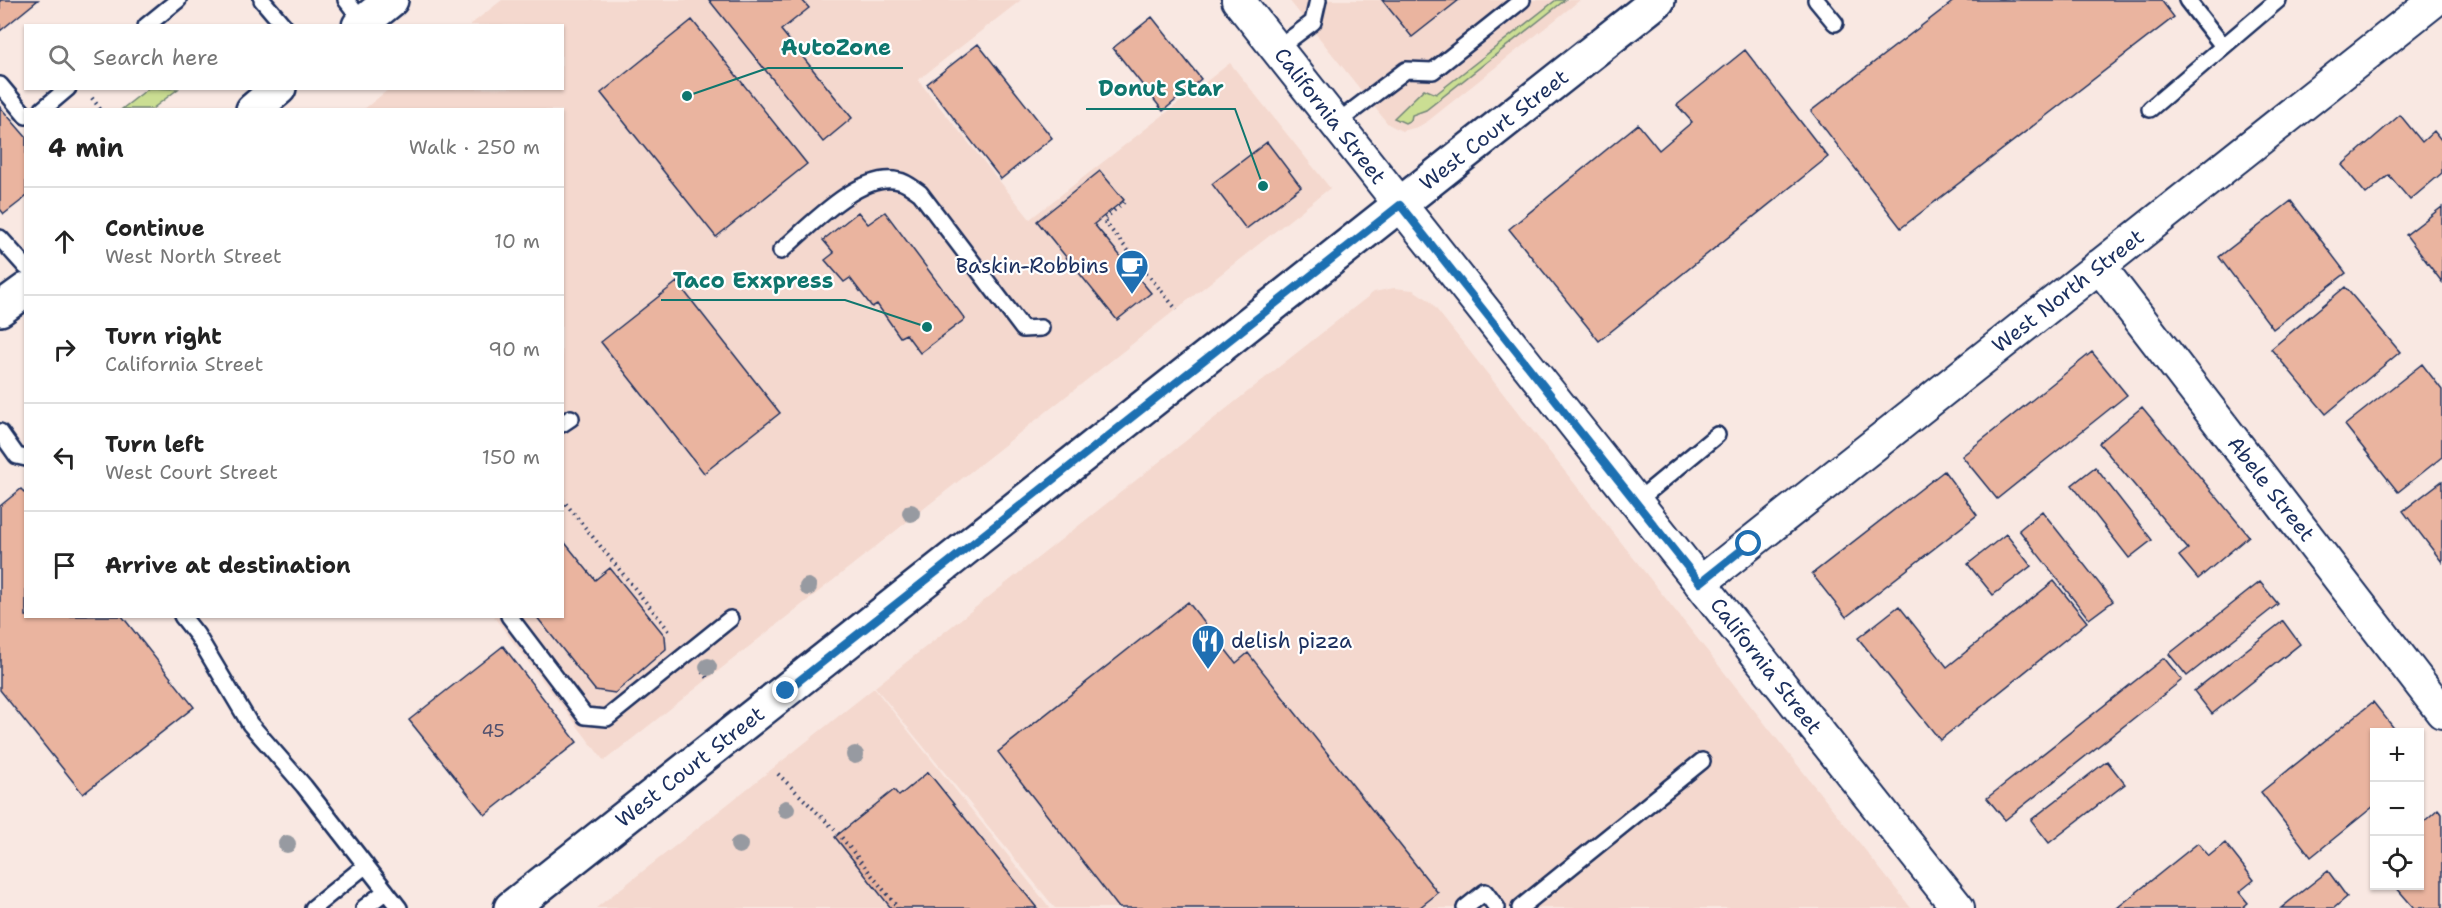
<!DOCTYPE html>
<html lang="en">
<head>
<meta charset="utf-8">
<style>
	:root { --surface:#fff; --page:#f6f6f6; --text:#222; --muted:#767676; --line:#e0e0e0 }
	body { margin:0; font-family:"Shantell Sans",sans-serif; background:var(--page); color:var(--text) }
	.controls { position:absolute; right:18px; bottom:18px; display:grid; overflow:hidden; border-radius:0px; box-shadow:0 2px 4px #0004 }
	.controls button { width:54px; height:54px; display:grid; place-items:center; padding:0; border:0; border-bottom:2px solid var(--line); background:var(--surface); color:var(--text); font:30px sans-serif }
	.stop { position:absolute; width:18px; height:18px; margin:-14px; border:4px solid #1f6fb2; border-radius:50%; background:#fff }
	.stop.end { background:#1f6fb2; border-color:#fff; box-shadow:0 2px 6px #0008 }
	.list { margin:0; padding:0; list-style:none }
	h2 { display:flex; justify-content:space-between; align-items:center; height:78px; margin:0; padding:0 24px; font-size:26px }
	h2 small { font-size:20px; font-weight:400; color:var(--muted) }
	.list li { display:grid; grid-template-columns:39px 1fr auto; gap:18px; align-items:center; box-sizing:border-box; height:108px; padding:0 24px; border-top:2px solid var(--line) }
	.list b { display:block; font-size:22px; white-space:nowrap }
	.list p { margin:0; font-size:20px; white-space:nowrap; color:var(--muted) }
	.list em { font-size:20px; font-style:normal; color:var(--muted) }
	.icon { flex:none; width:33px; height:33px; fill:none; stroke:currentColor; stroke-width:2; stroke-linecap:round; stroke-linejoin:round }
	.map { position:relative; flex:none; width:2442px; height:908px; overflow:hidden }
	.search { position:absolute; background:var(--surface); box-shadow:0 2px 4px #0004; left:24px; top:24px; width:540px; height:66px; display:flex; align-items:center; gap:15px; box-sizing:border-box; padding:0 21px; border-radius:0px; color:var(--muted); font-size:22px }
	.panel { position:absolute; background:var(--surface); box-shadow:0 2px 4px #0004; left:24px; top:108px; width:540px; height:510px; border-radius:0px }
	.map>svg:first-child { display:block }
	.built { fill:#f4d8ce }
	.green { fill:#cbde93; stroke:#738678; stroke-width:1.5 }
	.building { fill:#eab49f; stroke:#1b2f5e; stroke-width:1.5 }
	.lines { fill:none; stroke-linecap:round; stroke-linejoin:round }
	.lane-casing { stroke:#1b2f5e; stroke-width:20 }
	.street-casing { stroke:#1b2f5e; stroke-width:36 }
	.secondary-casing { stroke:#1b2f5e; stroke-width:38 }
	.primary-casing { stroke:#1b2f5e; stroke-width:38 }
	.path { stroke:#1b2f5e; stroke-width:4; stroke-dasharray:1.5 4.5; stroke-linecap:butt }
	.lane { stroke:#fff; stroke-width:15 }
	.street { stroke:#fff; stroke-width:32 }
	.secondary { stroke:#fff; stroke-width:33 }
	.primary { stroke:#fff; stroke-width:33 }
	.tree { fill:#979aa1 }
	.route { stroke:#1f6fb2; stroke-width:8 }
	.labels { text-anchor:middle; stroke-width:4.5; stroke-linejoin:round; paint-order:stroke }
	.number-label { font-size:18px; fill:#4f506e }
	.street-label { font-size:21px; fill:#1b2f5e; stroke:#fff }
	.poi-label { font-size:21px; fill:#1b2f5e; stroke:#fff; text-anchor:end }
	.leader { fill:none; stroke:#0f766e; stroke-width:2 }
	.callout-dot { fill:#0f766e; stroke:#fff; stroke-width:2 }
	.callout-label { font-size:22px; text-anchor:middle; font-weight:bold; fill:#0f766e; stroke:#fff; stroke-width:4.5; stroke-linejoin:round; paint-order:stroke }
</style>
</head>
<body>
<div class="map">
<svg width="2442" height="908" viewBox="0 0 2442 908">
	<rect width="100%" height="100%" fill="#f9e8e2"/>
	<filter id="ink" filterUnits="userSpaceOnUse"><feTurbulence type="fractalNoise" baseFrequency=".0167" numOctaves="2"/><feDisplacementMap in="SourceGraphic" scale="12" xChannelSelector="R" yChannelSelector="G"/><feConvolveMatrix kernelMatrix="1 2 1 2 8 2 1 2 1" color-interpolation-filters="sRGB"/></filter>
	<g filter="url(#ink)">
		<path class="built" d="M502 0H1021L918 80 1030 219 1230 63 1330 188 604 761 494 617 562 616V110H363L389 89 562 88V26L470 25Z
			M1289 0H1580L1428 121 1418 127 1402 131 1388 124Z
			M1394 288 1413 290 1429 300 1911 908H1055L875 687 1337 321 1374 292Z
			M874 688 1050 908H596L670 850Z"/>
		<path class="green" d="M1556 0H1565L1426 110 1412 115 1411 120 1405 123 1394 118 1424 89 1436 94Z
			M149 88 178 89 152 109H122Z"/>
		<path class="building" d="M0 0H38L0 31Z
			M709 0H802L809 8 781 30 852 118 823 142Z
			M1382 0H1459L1412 37Z
			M1955 0H2161L2174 17 1901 228 1811 111Z
			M1152 17 1201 79 1163 111 1113 48Z
			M692 20 807 164 716 237 601 93Z
			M978 44 1052 138 1001 179 927 84Z
			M1745 50 1828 157 1599 341 1509 229 1638 124 1659 150 1692 122 1677 105Z
			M0 107 26 137V197L4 214 0 209Z
			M2400 115 2422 142 2434 131 2442 141V173L2410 200 2389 175 2366 194 2342 165Z
			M1267 142 1301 187 1246 229 1212 184Z
			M1100 171 1124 200 1094 224 1151 293 1117 320 1037 221Z
			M2291 201 2346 273 2273 329 2219 257Z
			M2442 207V282L2406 235Z
			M858 212 868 224 885 212 965 319 920 353 906 334 900 337 877 304 872 307 850 278 844 282 825 260 834 253 823 240Z
			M677 282 780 413 704 473 601 342Z
			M2345 287 2400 352 2326 414 2271 349Z
			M2092 352 2127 395 1997 499 1962 456Z
			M2422 364 2442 390V457L2398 492 2345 425Z
			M2142 407 2249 536 2198 579 2179 556 2188 549 2099 443Z
			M2095 467 2152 540 2129 558 2072 485Z
			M1944 471 1977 515 1846 617 1812 574Z
			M2442 481V562L2403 511Z
			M21 489 26 494V616H122L194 707 83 794 0 690V506Z
			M2042 511 2113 601 2089 619 2019 530Z
			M2006 534 2031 566 1993 595 1968 564Z
			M562 539 595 580 610 568 665 636 666 649 615 693 595 690 536 616H562Z
			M2054 581 2087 622 1940 740 1858 638 1899 606 1947 667Z
			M2260 582 2278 604 2187 676 2169 654Z
			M1188 602 1236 663 1248 653 1438 893 1419 908H1119L998 752Z
			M2283 621 2300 644 2212 714 2194 691Z
			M503 646 577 742 485 815 409 720Z
			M2164 658 2182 680 2005 820 1987 798Z
			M2373 702 2397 732H2374V806L2311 857 2261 792Z
			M2107 761 2125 784 2049 843 2031 820Z
			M928 772 1037 908H891L835 837 894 790 899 796Z
			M2438 809 2442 814V908H2414L2395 886H2420V825Z
			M2198 843 2209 856 2225 843 2254 880 2239 892 2248 903 2242 908H2117Z
			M2328 871 2347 897 2334 908H2281Z"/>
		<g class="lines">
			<defs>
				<path id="lane" d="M262 0 284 26
					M346 0 363 22
					M1816 0 1835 23
					M2187 0 2223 46
					M146 26 178 0
					M1277 49 1313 22 1318 0
					M0 85 26 116
					M2150 109 2278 0
					M42 110 68 88
					M1335 124 1406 70 1433 71 1522 0
					M0 238 26 267
					M781 251C809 227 860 171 899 181 906 182 914 189 920 193L1023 329 1041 328
					M562 424 571 418
					M0 432 17 456 26 458
					M1636 502 1717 435
					M182 616 197 635 250 724 304 786 399 908
					M509 616 585 716 607 718 730 619
					M313 908 366 865
					M364 908 386 891
					M1465 908 1485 892 1497 908
					M1520 908 1702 761"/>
				<path id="street" d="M1238 0 1958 908
					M2099 266 2442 712
					M1700 583 2435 0"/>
				<path id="secondary" d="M511 908 1658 0"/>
				<path id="primary" d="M359 26 391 0
					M253 110 279 88
					M0 309 26 290"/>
			</defs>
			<use href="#lane" class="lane-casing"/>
			<use href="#street" class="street-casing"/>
			<use href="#secondary" class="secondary-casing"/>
			<use href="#primary" class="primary-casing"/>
			<path class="path" d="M92 98 101 110
				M1124 202 1103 220 1177 310
				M562 499 671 633
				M702 672 710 680
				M778 774 838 833 898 908"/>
			<use href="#lane" class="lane"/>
			<use href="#street" class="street"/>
			<use href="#secondary" class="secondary"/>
			<use href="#primary" class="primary"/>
		</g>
		<g class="tree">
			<circle cx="911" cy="513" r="9"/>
			<circle cx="808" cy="587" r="9"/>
			<circle cx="708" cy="667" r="9"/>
			<circle cx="855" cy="755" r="9"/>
			<circle cx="786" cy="809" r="9"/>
			<circle cx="287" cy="844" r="9"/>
			<circle cx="739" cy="845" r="9"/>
		</g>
	</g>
	<g class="lines" filter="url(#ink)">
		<path class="route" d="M786 691 1400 205 1700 583 1749 544"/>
	</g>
	<defs>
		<symbol id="cafe-pin" viewBox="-11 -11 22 30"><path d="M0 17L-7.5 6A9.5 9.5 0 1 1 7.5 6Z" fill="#1f6fb2" stroke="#fff"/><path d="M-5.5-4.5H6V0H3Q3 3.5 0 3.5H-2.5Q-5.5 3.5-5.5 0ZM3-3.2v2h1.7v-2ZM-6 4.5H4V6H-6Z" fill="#fff"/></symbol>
		<symbol id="restaurant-pin" viewBox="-11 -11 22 30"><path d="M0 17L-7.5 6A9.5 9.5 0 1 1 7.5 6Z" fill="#1f6fb2" stroke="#fff"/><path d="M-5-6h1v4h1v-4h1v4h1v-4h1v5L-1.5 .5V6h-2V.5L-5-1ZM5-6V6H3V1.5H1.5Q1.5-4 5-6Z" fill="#fff"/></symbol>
	</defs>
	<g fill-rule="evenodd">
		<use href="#cafe-pin" x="1113" y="247" width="38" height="52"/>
		<use href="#restaurant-pin" x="1189" y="622" width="38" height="52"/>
	</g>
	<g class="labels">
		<g class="number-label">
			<text x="493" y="737">45</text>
		</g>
		<g class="street-label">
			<text transform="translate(1330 116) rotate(52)" y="7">California Street</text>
			<text transform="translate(1494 130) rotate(-38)" y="7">West Court Street</text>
			<text transform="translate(2068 291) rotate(-38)" y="7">West North Street</text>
			<text transform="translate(2271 489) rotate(52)" y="7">Abele Street</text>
			<text transform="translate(1766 666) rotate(52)" y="7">California Street</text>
			<text transform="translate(690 767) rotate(-38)" y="7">West Court Street</text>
		</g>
		<g class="poi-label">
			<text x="1109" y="273">Baskin-Robbins</text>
			<text x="1231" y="648" text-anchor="start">delish pizza</text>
		</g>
	</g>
	<path class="leader" d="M687 96L768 68H903M1263 186L1235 109H1086M927 327L845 300H661"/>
	<g class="callout-dot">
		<circle cx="687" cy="96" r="6"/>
		<circle cx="1263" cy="186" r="6"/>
		<circle cx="927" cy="327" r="6"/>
	</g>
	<g class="callout-label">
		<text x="836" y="55">AutoZone</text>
		<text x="1161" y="96">Donut Star</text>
		<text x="753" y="288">Taco Exxpress</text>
	</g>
</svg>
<div class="controls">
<button>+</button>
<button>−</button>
<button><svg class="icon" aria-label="locate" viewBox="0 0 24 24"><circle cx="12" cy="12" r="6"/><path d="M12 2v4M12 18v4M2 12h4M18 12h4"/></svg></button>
</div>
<div class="stop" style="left:1749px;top:544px"></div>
<div class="stop end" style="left:786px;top:691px"></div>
<div class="search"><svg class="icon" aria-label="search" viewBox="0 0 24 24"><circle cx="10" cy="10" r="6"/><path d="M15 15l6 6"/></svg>Search here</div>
<section class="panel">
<h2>4 min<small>Walk · 250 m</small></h2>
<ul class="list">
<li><svg class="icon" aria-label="ahead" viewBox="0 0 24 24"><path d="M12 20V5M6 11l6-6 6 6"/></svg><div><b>Continue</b><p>West North Street</p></div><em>10 m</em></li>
<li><svg class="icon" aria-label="right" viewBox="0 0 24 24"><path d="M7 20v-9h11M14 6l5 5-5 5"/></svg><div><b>Turn right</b><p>California Street</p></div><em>90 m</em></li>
<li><svg class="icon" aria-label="left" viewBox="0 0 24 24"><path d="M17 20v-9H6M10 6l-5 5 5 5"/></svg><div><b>Turn left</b><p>West Court Street</p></div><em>150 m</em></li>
<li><svg class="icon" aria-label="arrive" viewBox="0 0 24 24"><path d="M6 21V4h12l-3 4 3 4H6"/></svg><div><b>Arrive at destination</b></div></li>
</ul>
</section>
</div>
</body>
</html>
